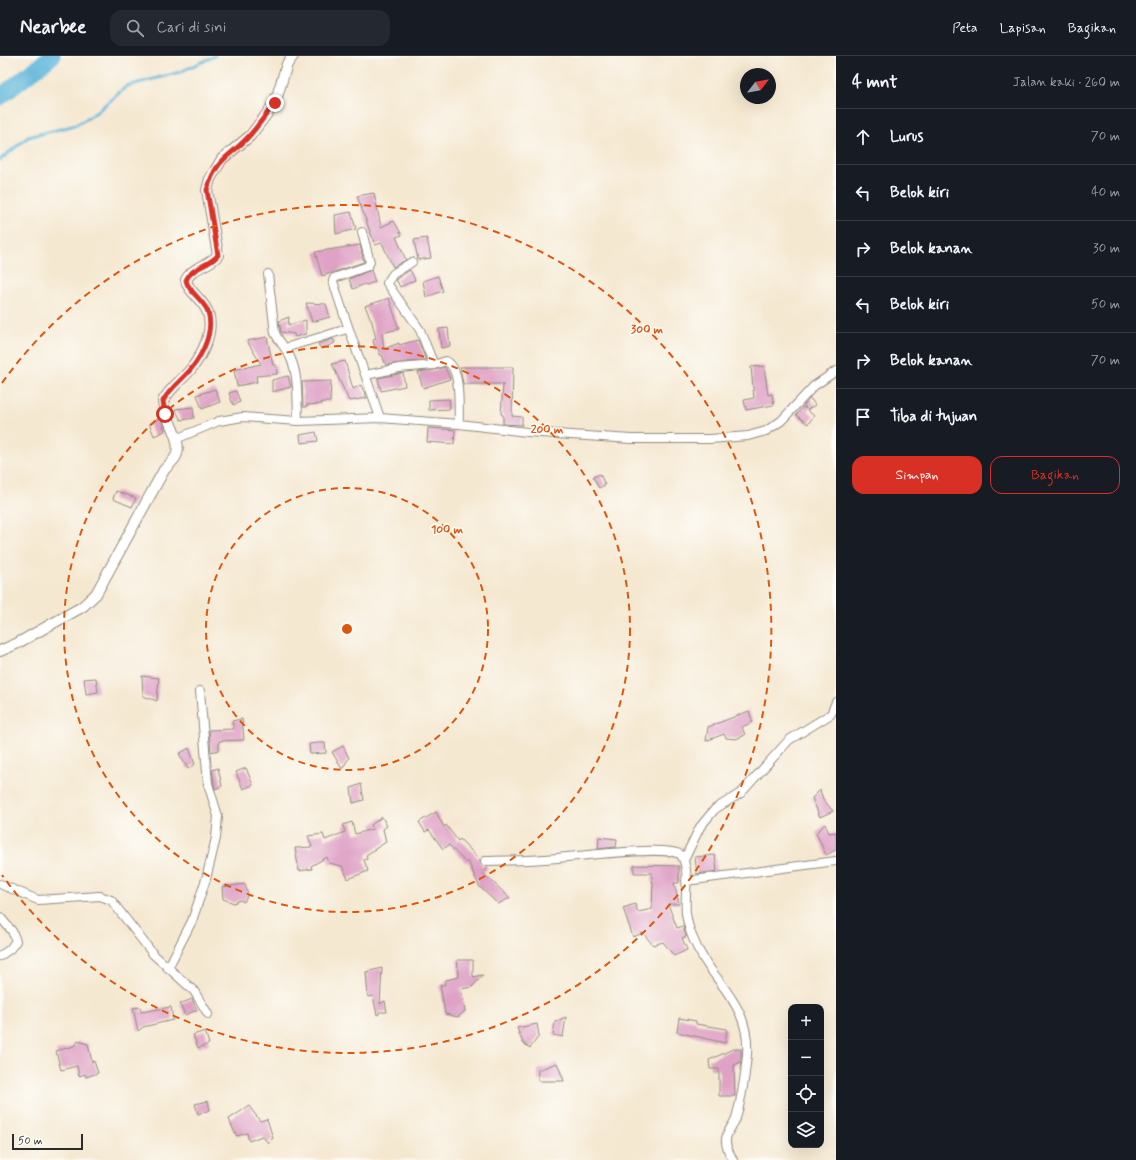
<!DOCTYPE html>
<html lang="id">
<head>
<meta charset="utf-8">
<style>
	:root { --surface:#171b24; --page:#242831; --text:#f1f3f6; --muted:#9ea1a6; --line:#363941; --accent:#d93025 }
	body { margin:0; font-family:Mynerve,sans-serif; background:var(--page); color:var(--text) }
	.controls { position:absolute; right:12px; bottom:12px; display:grid; overflow:hidden; border-radius:8px; box-shadow:0 4px 16px #0002 }
	.controls button { width:36px; height:36px; display:grid; place-items:center; padding:0; border:0; border-bottom:1px solid var(--line); background:var(--surface); color:var(--text); font:20px sans-serif }
	.compass { position:absolute; left:740px; top:12px; width:36px; height:36px; border-radius:50%; background:var(--surface); box-shadow:0 4px 16px #0002; rotate:59deg }
	.scale { position:absolute; left:12px; bottom:10px; width:71px; box-sizing:border-box; padding-left:4px; border:2px solid #2b2b2b; border-top:0; font-size:11px; line-height:14px; white-space:nowrap; color:#2b2b2b; -webkit-text-stroke:3px #fdfcf7; paint-order:stroke }
	.stop { position:absolute; width:12px; height:12px; margin:-9px; border:3px solid #d93025; border-radius:50%; background:#fff }
	.stop.end { background:#d93025; border-color:#fff; box-shadow:0 1px 4px #0008 }
	.list { margin:0; padding:0; list-style:none }
	h2 { display:flex; justify-content:space-between; align-items:center; height:52px; margin:0; padding:0 16px; font-size:17px }
	h2 small { font-size:13px; font-weight:400; color:var(--muted) }
	.list li { display:grid; grid-template-columns:26px 1fr auto; gap:12px; align-items:center; box-sizing:border-box; height:56px; padding:0 16px; border-top:1px solid var(--line) }
	.list b { display:block; font-size:15px; white-space:nowrap }
	.list em { font-size:13px; font-style:normal; color:var(--muted) }
	.actions { display:flex; gap:8px; padding:12px 16px }
	.actions a { flex:1; padding:9px 0; border:1px solid var(--accent); border-radius:12px; text-align:center; font-size:14px; color:var(--accent) }
	.actions .main { background:var(--accent); color:#fff }
	.icon { flex:none; width:22px; height:22px; fill:none; stroke:currentColor; stroke-width:2; stroke-linecap:round; stroke-linejoin:round }
	.map { position:relative; flex:none; width:836px; height:1104px; overflow:hidden }
	header { display:flex; align-items:center; gap:24px; box-sizing:border-box; height:56px; padding:0 20px; background:var(--surface); border-bottom:1px solid var(--line) }
	header strong { font-size:19px }
	nav { display:flex; gap:22px; margin-inline-start:auto; font-size:14px }
	.search { width:280px; height:36px; background:var(--page); display:flex; align-items:center; gap:10px; box-sizing:border-box; padding:0 14px; border-radius:12px; color:var(--muted); font-size:15px }
	main { display:flex }
	aside { flex:1; background:var(--surface) }
	.map>svg:first-child { display:block }
	.lines { fill:none; stroke-linecap:round; stroke-linejoin:round }
	.stream { stroke:#5db6da; stroke-width:3 }
	.river { stroke:#5db6da; stroke-width:17 }
	.building { fill:#dfa2c6 }
	.minor-casing { stroke:#908a7e; stroke-width:10 }
	.tertiary-casing { stroke:#908a7e; stroke-width:12 }
	.minor { stroke:#fff; stroke-width:8 }
	.tertiary { stroke:#fff; stroke-width:10 }
	.route { stroke:#d93025; stroke-width:5 }
	.ring { fill:none; stroke:#df570e; stroke-width:2; stroke-dasharray:7 5 }
	.centre { fill:#df570e; stroke:#fdfcf7; stroke-width:2 }
	.ring-label { font-size:12px; text-anchor:middle; font-weight:bold; fill:#df570e; stroke:#fdfcf7; stroke-width:3; stroke-linejoin:round; paint-order:stroke }
</style>
</head>
<body>
<header>
<strong>Nearbee</strong>
<div class="search"><svg class="icon" aria-label="search" viewBox="0 0 24 24"><circle cx="10" cy="10" r="6"/><path d="M15 15l6 6"/></svg>Cari di sini</div>
<nav><a>Peta</a><a>Lapisan</a><a>Bagikan</a></nav>
</header>
<main>
<div class="map">
<svg width="836" height="1104" viewBox="0 0 836 1104">
	<rect width="100%" height="100%" fill="#fdfcf7"/>
	<filter id="ink" filterUnits="userSpaceOnUse"><feTurbulence type="fractalNoise" baseFrequency=".025" numOctaves="2"/><feDisplacementMap in="SourceGraphic" scale="8" xChannelSelector="R" yChannelSelector="G"/><feConvolveMatrix kernelMatrix="1 2 1 2 8 2 1 2 1" color-interpolation-filters="sRGB"/></filter>
	<filter id="wash" filterUnits="userSpaceOnUse"><feTurbulence type="fractalNoise" baseFrequency=".012" numOctaves="4" result="noise"/><feDisplacementMap in="SourceGraphic" scale="16" xChannelSelector="R" yChannelSelector="G"/><feGaussianBlur stdDeviation="0.9" result="paint"/><feColorMatrix in="noise" values="0 0 0 0 0 0 0 0 0 0 0 0 0 0 0 0 0 1.4 0 .05"/><feComposite in="paint" operator="in"/></filter>
	<g filter="url(#wash)">
		<rect width="100%" height="100%" fill="#f5e8d1"/>
		<g class="lines">
			<path class="stream" d="M0 104 28 81 76 69 93 59 127 30 180 16 215 0"/>
			<path class="river" d="M0 41 52 0"/>
		</g>
		<g id="blocks">
			<path class="building" d="M374 137 381 171 394 165 402 179 396 181 406 204 393 211 382 187 375 189 357 140Z
				M351 156 356 173 336 178 335 159Z
				M427 182 431 202 418 204 414 184Z
				M360 189 364 206 322 220 315 196Z
				M371 214 375 226 366 229 365 228 353 233 349 223Z
				M410 214 415 224 400 231 396 223Z
				M438 220 443 235 426 241 423 225Z
				M389 242 399 273 382 277 384 293 399 287V289L418 284 426 304 386 309 382 299H380L378 292 375 293 373 284 376 283 372 266 365 250Z
				M306 247 326 248 330 261 312 266Z
				M289 261 288 269 306 264V278L295 281 294 278 281 276 279 265Z
				M448 272 450 290 441 292 439 273Z
				M267 281 273 309H276L277 318 256 320 257 326 237 330 234 314 261 308 247 285Z
				M333 283 335 287 321 293 318 288Z
				M345 305 353 333 361 329 367 342 349 345 332 308Z
				M764 310 768 339 772 338 774 349 746 354 744 344 754 342 751 311Z
				M445 311 450 323 423 332 418 316 434 314Z
				M460 311H513L512 360 522 361V369L503 368V359L501 358 503 328H463Z
				M403 317 405 330 381 335 378 322Z
				M288 320 291 331 272 336V324Z
				M331 325 330 346H321L322 348 306 349V351H303L302 326Z
				M215 333 220 346 202 353 197 339Z
				M236 335 240 346 233 349 229 337Z
				M810 342 815 349 807 354 814 360 808 368 796 359 803 351 806 353 804 349Z
				M449 343 450 353 429 354V344Z
				M193 351 194 362 181 364 175 353Z
				M161 362 165 375 154 380 149 367Z
				M428 372 455 374 454 388 427 386Z
				M316 376 318 385 301 387 300 379Z
				M600 418 605 429 599 432 593 421Z
				M116 435 136 442 132 451 113 443Z
				M142 620 159 622 157 645 143 640Z
				M96 622 98 636 86 638 84 623Z
				M749 655 753 666 742 671 745 679 736 683 726 682 724 678 706 685 708 671Z
				M242 663 244 684 219 685V694L211 696 209 674 234 673 232 665Z
				M317 687H325L326 697 310 698 309 688Z
				M343 690 349 702 342 713 332 696Z
				M189 692 195 708 188 713 179 698Z
				M218 712 222 730 215 733 212 714Z
				M246 712 253 729 243 733 236 716Z
				M361 728 364 744 353 747 351 732Z
				M820 734 823 743 833 755 820 761 812 742Z
				M436 756 444 771 446 769 458 785 460 783 480 804 481 808 488 812 483 817 510 842 498 848 479 830 468 805 466 807 449 789 443 793 429 774 425 776 419 766Z
				M382 761 387 770 383 773 386 786 366 799 367 803 364 804 368 815 348 823 342 810 329 807 327 801 311 810 312 813 299 815 295 792 312 791 308 780 323 778 325 784 345 776 343 769 352 766 355 778 373 773 371 769Z
				M825 768 829 777 836 776V794L826 799 816 777Z
				M599 781 617 783 616 791 598 793Z
				M715 799 717 815 697 818 695 801Z
				M634 809 679 810V827H674L679 848H668L677 872 683 870 686 881 682 882 687 894 674 900 663 886 653 889 643 877 633 881 623 852 635 848 638 856 652 853 653 826H652V817H634Z
				M245 828 248 839 244 846 240 844 234 847 223 843 222 831Z
				M457 904H473V921L483 919 472 931 461 933 465 955 458 961 445 958 440 929H444L446 924 459 921Z
				M382 912 380 948 385 945 387 956H379V958L377 959 373 940 368 941 366 916Z
				M192 943 197 954 185 959 180 948Z
				M140 951 141 956 171 951 173 964 143 971 138 975 133 952Z
				M566 961 563 981 553 979 555 966Z
				M679 962 696 965V968L727 973 725 987 677 976Z
				M537 968 539 980 530 992 523 987 517 972Z
				M205 975 209 988 198 992 193 979Z
				M78 985 88 988 92 1006 94 1005 98 1017 86 1021 85 1018 79 1020 77 1010 61 1014 56 995 74 990Z
				M733 993H741V1006L734 1009 735 1040H719V1013H710L709 1004Z
				M557 1007 564 1025H538V1014Z
				M208 1045 210 1054 198 1058 195 1048Z
				M249 1050 260 1065 267 1063 273 1082 268 1087 262 1080 249 1085 247 1077 237 1080 234 1075 229 1063Z"/>
		</g>
	</g>
	<g filter="url(#ink)">
		<use href="#blocks" fill-opacity="0" stroke="#908a7e" stroke-width="1"/>
		<g class="lines">
			<defs>
				<path id="minor" d="M362 176 370 206 368 210 334 222 333 225C347 271 365 316 380 362
					M412 206 393 218 387 227 420 274 434 309
					M268 218 275 277C279 286 287 293 291 303 299 321 297 345 298 365
					M285 292 347 273
					M366 319 399 312 434 309 446 305C462 312 458 352 459 368
					M176 383 219 365 243 361 298 365 380 362 459 368 527 376 631 383H710L748 380 766 375 781 365 814 330 836 315
					M684 804 700 771 715 753 741 737 789 684 831 658 836 646
					M485 805C505 804 524 805 544 803 567 802 667 788 681 799 691 815 684 839 686 857 687 864 689 873 692 880 709 925 751 945 747 999 745 1021 742 1042 736 1062 733 1070 726 1076 726 1084 725 1091 730 1098 733 1104
					M686 825 836 805
					M0 828 38 844 100 840 111 844 153 898 194 935 208 958
					M0 861 12 875 16 885 10 893 0 900
					M168 912 192 865 206 823 216 782 218 760 208 728 200 635"/>
				<path id="tertiary" d="M0 595 16 588 82 551 96 538 164 414C168 410 172 406 175 402 185 385 164 363 163 345 170 332 182 324 191 313 203 298 214 275 208 257 204 244 188 236 186 224 193 210 210 210 218 199L207 134 210 123 222 103 250 80 275 47 287 8 293 0"/>
			</defs>
			<use href="#minor" class="minor-casing"/>
			<use href="#tertiary" class="tertiary-casing"/>
			<use href="#minor" class="minor"/>
			<use href="#tertiary" class="tertiary"/>
		</g>
	</g>
	<g class="lines" filter="url(#ink)">
		<path class="route" d="M165 358 163 345C170 332 182 324 191 313 203 298 214 275 208 256 204 244 188 236 186 224 193 210 210 210 218 199L207 134C217 100 230 102 250 79 259 69 267 57 275 47"/>
	</g>
	<g class="ring">
		<circle cx="347" cy="573" r="141"/>
		<circle cx="347" cy="573" r="283"/>
		<path d="M2 327A424 424 0 1 1 2 819"/>
	</g>
	<circle cx="347" cy="573" r="6" class="centre"/>
	<g class="ring-label">
		<text x="647" y="277">300 m</text>
		<text x="547" y="377">200 m</text>
		<text x="447" y="477">100 m</text>
	</g>
</svg>
<div class="controls">
<button>+</button>
<button>−</button>
<button><svg class="icon" aria-label="locate" viewBox="0 0 24 24"><circle cx="12" cy="12" r="6"/><path d="M12 2v4M12 18v4M2 12h4M18 12h4"/></svg></button>
<button><svg class="icon" aria-label="layers" viewBox="0 0 24 24"><path d="M12 4l9 5-9 5-9-5zM3 14l9 5 9-5"/></svg></button>
</div>
<svg class="compass" viewBox="-18 -18 36 36"><path d="M0-13l5 13h-10z" fill="#e53935"/><path d="M0 13l5-13h-10z" fill="#9ea1a6"/></svg>
<div class="scale">50 m</div>
<div class="stop" style="left:165px;top:358px"></div>
<div class="stop end" style="left:275px;top:47px"></div>
</div>
<aside>
<h2>4 mnt<small>Jalan kaki · 260 m</small></h2>
<ul class="list">
<li><svg class="icon" aria-label="ahead" viewBox="0 0 24 24"><path d="M12 20V5M6 11l6-6 6 6"/></svg><div><b>Lurus</b></div><em>70 m</em></li>
<li><svg class="icon" aria-label="left" viewBox="0 0 24 24"><path d="M17 20v-9H6M10 6l-5 5 5 5"/></svg><div><b>Belok kiri</b></div><em>40 m</em></li>
<li><svg class="icon" aria-label="right" viewBox="0 0 24 24"><path d="M7 20v-9h11M14 6l5 5-5 5"/></svg><div><b>Belok kanan</b></div><em>30 m</em></li>
<li><svg class="icon" aria-label="left" viewBox="0 0 24 24"><path d="M17 20v-9H6M10 6l-5 5 5 5"/></svg><div><b>Belok kiri</b></div><em>50 m</em></li>
<li><svg class="icon" aria-label="right" viewBox="0 0 24 24"><path d="M7 20v-9h11M14 6l5 5-5 5"/></svg><div><b>Belok kanan</b></div><em>70 m</em></li>
<li><svg class="icon" aria-label="arrive" viewBox="0 0 24 24"><path d="M6 21V4h12l-3 4 3 4H6"/></svg><div><b>Tiba di tujuan</b></div></li>
</ul>
<div class="actions"><a class="main">Simpan</a><a>Bagikan</a></div>
</aside>
</main>
</body>
</html>
